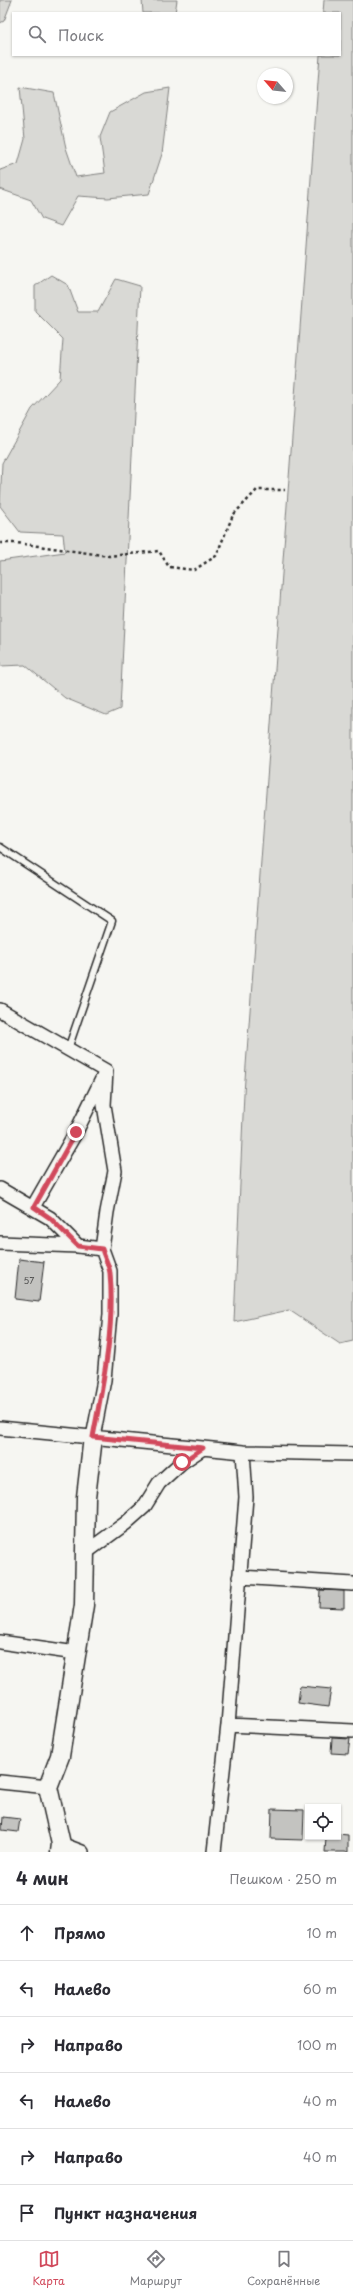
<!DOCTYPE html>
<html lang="ru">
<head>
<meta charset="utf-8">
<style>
	:root { --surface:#fff; --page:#f7f7f7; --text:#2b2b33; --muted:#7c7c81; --line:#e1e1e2; --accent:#d1495b }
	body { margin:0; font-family:"Playpen Sans",sans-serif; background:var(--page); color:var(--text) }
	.controls { position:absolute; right:12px; bottom:12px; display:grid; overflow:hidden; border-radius:0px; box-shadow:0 1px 3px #0004 }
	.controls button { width:36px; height:36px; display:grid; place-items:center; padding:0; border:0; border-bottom:1px solid var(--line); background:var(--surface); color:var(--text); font:20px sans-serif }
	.compass { position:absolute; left:257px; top:68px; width:36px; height:36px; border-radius:50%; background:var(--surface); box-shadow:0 1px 3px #0004; rotate:298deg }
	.stop { position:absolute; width:12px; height:12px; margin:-9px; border:3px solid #d1495b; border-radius:50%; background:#fff }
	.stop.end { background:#d1495b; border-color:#fff; box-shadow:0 1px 4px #0008 }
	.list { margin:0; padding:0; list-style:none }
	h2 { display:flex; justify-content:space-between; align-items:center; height:52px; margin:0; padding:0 16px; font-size:17px }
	h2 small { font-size:13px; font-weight:400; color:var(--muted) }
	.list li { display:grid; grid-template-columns:26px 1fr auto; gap:12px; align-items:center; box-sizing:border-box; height:56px; padding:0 16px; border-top:1px solid var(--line) }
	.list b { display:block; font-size:15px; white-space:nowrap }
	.list em { font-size:13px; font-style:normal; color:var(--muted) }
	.icon { flex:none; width:22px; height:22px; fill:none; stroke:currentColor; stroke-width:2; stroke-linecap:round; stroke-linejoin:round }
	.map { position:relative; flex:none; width:353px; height:1852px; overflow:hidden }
	.search { position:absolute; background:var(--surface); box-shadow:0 1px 3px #0004; left:12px; right:12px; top:12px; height:44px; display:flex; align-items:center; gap:10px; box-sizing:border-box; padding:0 14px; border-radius:0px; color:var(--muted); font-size:15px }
	.sheet { height:388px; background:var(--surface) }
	nav { display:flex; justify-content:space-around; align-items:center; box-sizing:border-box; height:56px; border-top:1px solid var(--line); background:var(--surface); font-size:11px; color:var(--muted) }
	nav a { display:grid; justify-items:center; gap:2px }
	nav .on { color:var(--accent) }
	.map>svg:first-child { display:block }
	.green { fill:#d9d9d5; stroke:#828280 }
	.building { fill:#c3c3c0; stroke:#2b2b2b }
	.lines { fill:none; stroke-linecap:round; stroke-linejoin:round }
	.lane-casing { stroke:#2b2b2b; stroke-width:9 }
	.street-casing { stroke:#2b2b2b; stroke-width:16 }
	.secondary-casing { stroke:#2b2b2b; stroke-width:21 }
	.path { stroke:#2b2b2b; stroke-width:2.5; stroke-dasharray:3 3; stroke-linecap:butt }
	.lane { stroke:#f6f6f2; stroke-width:6 }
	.street { stroke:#f6f6f2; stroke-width:13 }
	.secondary { stroke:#f6f6f2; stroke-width:18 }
	.route { stroke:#d1495b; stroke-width:5 }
	.labels { text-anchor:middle; stroke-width:3.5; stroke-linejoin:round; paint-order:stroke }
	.number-label { font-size:9px; fill:#515150 }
</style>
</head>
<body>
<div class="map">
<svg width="353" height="1852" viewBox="0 0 353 1852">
	<rect width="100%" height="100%" fill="#f6f6f2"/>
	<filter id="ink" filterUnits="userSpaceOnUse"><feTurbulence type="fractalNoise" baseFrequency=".025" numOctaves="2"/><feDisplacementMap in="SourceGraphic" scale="8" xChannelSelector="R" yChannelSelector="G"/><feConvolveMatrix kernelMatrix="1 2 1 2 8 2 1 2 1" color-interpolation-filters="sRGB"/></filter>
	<g filter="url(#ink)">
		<path class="green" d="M0 0H12L4 21 0 23Z
			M142 0H177L175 13H143Z
			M324 0H353V1341L340 1344 289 1310 234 1322 244 1093 320 55H340V13H323Z
			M20 87 54 93 66 148 76 177 105 173 100 137 110 112 146 92 170 88 162 154 149 194 108 198 78 196 61 226 42 219 31 200 0 189V170L18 164 25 139Z
			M51 275 68 285 78 312H98L116 279 140 286 120 709 106 715 65 698 25 665 0 666V561L65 552 63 534 20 532 0 506 2 463 32 409 60 379 63 339 35 311V286Z"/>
		<path class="building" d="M19 1259 44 1262 39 1302 15 1299Z
			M320 1590 344 1591V1608L319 1607Z
			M300 1686 331 1689 328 1707 298 1703Z
			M332 1738 350 1739 348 1754 331 1753Z
			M272 1809 304 1810 303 1840 271 1839Z
			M3 1817 20 1819 18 1832 2 1830Z
			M338 1834 348 1835V1852H325L326 1837H338Z"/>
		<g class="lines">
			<defs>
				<path id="lane" d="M0 847 112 921 68 1049"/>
				<path id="street" d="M0 1010 106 1071 76 1132 33 1207
					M0 1189 50 1218 78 1246
					M0 1243 78 1246 102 1249
					M0 1428 243 1452 353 1454
					M93 1437 104 1380 110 1314V1271L102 1249 107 1212 115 1171 104 1105 106 1071
					M85 1553 126 1523 144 1507 159 1483 182 1462 203 1448
					M239 1577 353 1584
					M0 1642 76 1653
					M228 1725 353 1731
					M0 1782 48 1787
					M61 1844 82 1852
					M214 1852 228 1725 246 1497 243 1452"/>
				<path id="secondary" d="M60 1852 61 1844 48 1787 60 1756 84 1605 86 1497 93 1437"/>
			</defs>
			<use href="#lane" class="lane-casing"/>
			<use href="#street" class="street-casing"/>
			<use href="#secondary" class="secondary-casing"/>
			<path class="path" d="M0 543H17L109 556 159 551 169 567 194 570 216 556 233 515 257 490H285"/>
			<use href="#lane" class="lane"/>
			<use href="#street" class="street"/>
			<use href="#secondary" class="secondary"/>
		</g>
	</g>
	<g class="lines" filter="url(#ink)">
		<path class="route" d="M76 1132 34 1207 50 1218 78 1246 102 1249C104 1257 109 1265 110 1273 115 1327 103 1384 93 1437L203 1448 182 1462"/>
	</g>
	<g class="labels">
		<g class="number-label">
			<text x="29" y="1284">57</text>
		</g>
	</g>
</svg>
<div class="controls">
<button><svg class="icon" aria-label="locate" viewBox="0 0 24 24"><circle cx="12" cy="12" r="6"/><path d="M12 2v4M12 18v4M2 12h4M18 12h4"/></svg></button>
</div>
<svg class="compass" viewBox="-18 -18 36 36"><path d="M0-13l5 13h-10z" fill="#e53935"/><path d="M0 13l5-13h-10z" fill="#7c7c81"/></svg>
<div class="stop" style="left:182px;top:1462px"></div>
<div class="stop end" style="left:76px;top:1132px"></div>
<div class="search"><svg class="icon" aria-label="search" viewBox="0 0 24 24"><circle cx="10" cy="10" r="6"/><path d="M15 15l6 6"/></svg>Поиск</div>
</div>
<section class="sheet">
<h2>4 мин<small>Пешком · 250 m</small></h2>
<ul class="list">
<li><svg class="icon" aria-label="ahead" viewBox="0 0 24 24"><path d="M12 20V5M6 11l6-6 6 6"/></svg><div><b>Прямо</b></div><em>10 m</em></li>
<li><svg class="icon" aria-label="left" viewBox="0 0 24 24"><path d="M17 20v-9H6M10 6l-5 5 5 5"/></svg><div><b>Налево</b></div><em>60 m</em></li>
<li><svg class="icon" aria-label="right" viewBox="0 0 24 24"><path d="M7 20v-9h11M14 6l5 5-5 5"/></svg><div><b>Направо</b></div><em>100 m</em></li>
<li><svg class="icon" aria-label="left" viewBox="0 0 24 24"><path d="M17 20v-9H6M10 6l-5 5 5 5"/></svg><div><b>Налево</b></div><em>40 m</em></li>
<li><svg class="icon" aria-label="right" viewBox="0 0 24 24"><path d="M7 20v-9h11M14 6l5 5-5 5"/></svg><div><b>Направо</b></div><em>40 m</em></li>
<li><svg class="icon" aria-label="arrive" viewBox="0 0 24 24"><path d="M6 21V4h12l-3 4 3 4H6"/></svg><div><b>Пункт назначения</b></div></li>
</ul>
</section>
<nav>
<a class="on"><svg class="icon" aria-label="map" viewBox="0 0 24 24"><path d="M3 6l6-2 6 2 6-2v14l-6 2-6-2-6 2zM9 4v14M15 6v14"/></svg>Карта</a>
<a><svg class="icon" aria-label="directions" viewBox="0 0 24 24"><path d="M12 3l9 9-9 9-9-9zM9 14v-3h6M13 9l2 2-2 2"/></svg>Маршрут</a>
<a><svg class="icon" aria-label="saved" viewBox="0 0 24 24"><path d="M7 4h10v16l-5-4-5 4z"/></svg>Сохранённые</a>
</nav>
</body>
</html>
